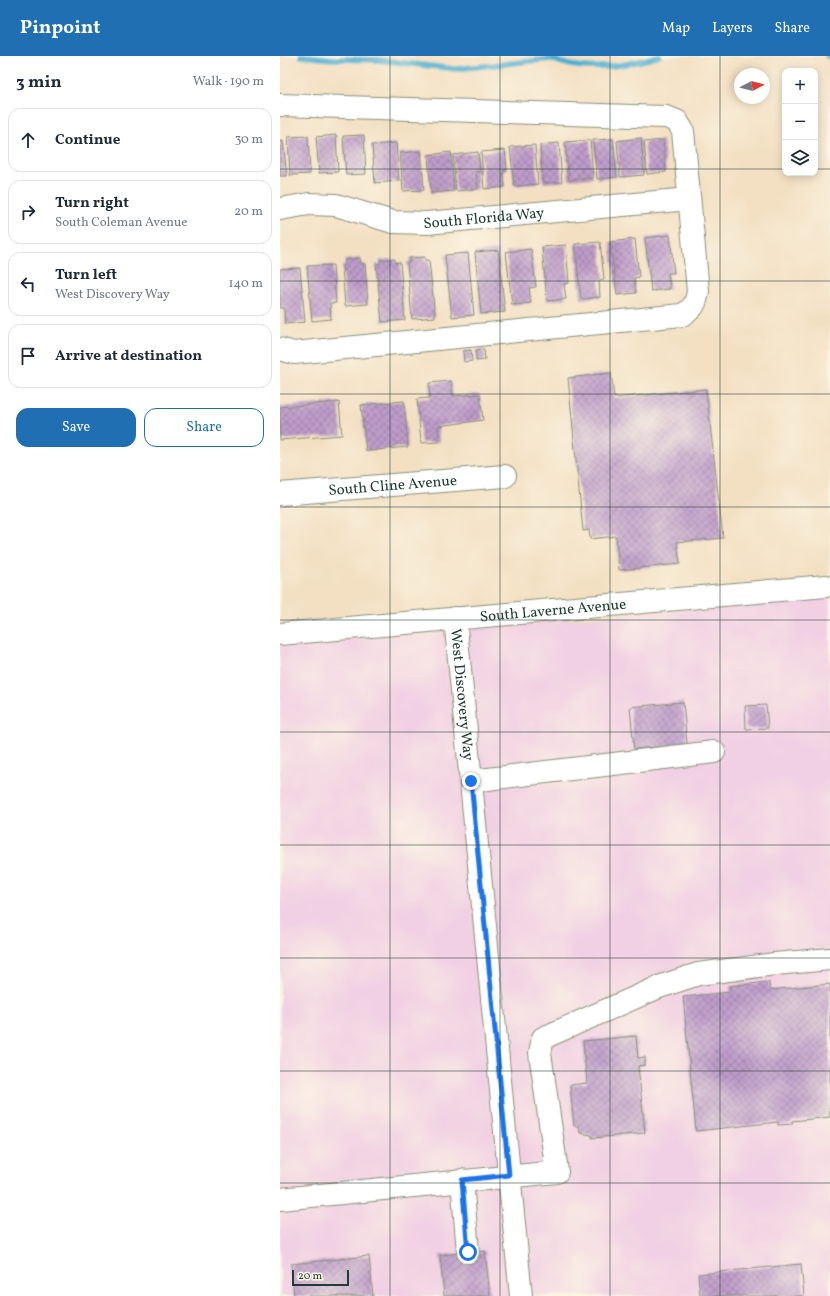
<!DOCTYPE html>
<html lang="en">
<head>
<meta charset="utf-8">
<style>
	:root { --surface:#fff; --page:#f2f2f3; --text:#1f2937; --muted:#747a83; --line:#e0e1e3; --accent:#1f6fb2 }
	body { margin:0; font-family:Vollkorn,serif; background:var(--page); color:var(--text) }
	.controls { position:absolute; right:12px; top:12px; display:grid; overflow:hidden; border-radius:8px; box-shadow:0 2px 10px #0003 }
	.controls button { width:36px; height:36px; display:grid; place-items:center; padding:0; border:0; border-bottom:1px solid var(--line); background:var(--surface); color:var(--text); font:20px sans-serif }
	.compass { position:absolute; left:454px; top:12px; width:36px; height:36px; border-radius:50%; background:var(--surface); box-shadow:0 2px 10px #0003; rotate:83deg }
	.scale { position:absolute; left:12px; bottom:10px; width:57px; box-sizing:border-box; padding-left:4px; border:2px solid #1f3d34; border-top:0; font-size:11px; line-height:14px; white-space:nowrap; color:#1f3d34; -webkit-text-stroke:3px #fcf5e5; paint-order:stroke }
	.stop { position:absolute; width:12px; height:12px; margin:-9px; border:3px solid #1a73e8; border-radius:50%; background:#fff }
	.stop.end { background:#1a73e8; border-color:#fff; box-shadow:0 1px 4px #0008 }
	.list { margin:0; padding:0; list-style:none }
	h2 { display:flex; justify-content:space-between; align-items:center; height:52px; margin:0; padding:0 16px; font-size:17px }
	h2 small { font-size:13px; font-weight:400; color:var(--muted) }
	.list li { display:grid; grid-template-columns:26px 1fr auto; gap:12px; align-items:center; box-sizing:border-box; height:64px; margin:0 8px 8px; padding:0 8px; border:1px solid var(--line); border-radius:12px }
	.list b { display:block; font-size:15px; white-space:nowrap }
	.list p { margin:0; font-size:13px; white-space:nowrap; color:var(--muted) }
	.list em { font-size:13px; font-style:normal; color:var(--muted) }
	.actions { display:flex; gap:8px; padding:12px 16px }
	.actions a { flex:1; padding:9px 0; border:1px solid var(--accent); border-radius:12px; text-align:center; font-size:14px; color:var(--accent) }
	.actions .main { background:var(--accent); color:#fff }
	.icon { flex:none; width:22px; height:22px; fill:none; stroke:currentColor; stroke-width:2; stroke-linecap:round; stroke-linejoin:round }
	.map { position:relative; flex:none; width:550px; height:1240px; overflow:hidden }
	header { display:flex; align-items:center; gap:24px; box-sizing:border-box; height:56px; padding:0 20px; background:var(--accent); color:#fff }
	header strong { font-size:19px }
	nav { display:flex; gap:22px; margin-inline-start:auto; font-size:14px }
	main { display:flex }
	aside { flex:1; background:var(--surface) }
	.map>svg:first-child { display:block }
	.built { fill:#f1d0e3 }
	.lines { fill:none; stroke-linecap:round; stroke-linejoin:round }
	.stream { stroke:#51b0d0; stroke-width:5.5 }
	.building { fill:url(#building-cross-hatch) }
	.minor-casing { stroke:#898e7b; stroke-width:24 }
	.minor { stroke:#fff; stroke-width:22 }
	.route { stroke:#1a73e8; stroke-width:5 }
	.grid { fill:none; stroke:#1f3d34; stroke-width:1; stroke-opacity:0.55 }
	.labels { text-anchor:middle; stroke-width:4; stroke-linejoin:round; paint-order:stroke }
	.street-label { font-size:15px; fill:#1f3d34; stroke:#fcf5e5 }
</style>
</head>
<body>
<header>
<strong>Pinpoint</strong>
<nav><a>Map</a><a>Layers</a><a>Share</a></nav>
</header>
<main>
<aside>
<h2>3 min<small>Walk · 190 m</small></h2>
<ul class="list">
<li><svg class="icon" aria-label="ahead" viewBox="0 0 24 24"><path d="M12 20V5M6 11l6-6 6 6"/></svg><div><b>Continue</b></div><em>30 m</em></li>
<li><svg class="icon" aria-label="right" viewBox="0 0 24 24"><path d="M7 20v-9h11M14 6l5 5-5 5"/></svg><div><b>Turn right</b><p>South Coleman Avenue</p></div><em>20 m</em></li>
<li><svg class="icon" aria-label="left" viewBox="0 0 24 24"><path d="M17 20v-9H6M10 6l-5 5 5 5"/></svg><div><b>Turn left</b><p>West Discovery Way</p></div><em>140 m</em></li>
<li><svg class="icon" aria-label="arrive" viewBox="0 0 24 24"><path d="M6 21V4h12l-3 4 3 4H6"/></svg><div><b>Arrive at destination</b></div></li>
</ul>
<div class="actions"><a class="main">Save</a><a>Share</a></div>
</aside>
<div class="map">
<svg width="550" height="1240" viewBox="0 0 550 1240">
	<defs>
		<pattern id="building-cross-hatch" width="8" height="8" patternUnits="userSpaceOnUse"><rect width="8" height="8" fill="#be9cca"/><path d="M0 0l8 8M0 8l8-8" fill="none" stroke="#9a80a5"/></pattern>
	</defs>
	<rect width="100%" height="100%" fill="#fcf5e5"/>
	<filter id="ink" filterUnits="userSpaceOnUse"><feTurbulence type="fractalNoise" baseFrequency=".025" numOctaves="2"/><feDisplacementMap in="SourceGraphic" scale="8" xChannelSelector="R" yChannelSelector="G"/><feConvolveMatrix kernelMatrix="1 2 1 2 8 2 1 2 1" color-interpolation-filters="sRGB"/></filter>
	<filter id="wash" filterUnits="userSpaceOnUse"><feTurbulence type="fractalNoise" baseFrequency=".012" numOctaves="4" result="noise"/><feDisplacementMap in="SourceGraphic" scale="16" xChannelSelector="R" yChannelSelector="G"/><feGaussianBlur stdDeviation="0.9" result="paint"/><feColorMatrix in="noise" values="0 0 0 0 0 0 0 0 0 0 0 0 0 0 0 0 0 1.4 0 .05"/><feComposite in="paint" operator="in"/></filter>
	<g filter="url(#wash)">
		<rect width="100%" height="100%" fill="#f3e0c2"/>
		<path class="built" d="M550 542V1240H0V589L459 548Z"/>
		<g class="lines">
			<path class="stream" d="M21 0 52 3 98 4 175 13 272 3C304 18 346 10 379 0
				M547 0 550 1"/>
		</g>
		<g id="blocks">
			<path class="building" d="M56 79 58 116 39 117 36 81Z
				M84 79 86 118 66 119 63 80Z
				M28 80 30 118 10 119 8 81Z
				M361 82 364 119 340 121 337 85Z
				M333 83 337 121 317 123 313 84Z
				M310 84 313 122 289 124 285 86Z
				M383 84 386 116 367 118 364 86Z
				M0 85H3L7 120H0Z
				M116 87 119 125 95 127 92 89Z
				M279 87 282 126 263 127 260 89Z
				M255 89 258 128 234 130 230 91Z
				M225 94 227 114H223L225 131 204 133 201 96Z
				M141 95 144 134 123 135 120 97Z
				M171 96 174 135 151 137 148 99Z
				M198 96 200 116H196L198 133 176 135 173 99Z
				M390 179 394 217H388L390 233 371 235 365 182Z
				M355 183 359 221 354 222 356 237 337 239 330 186Z
				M320 186 324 223 319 224 320 241 301 243 295 188Z
				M286 189 289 227 284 228 286 243 267 245 262 191Z
				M251 193 256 231 249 232 251 247 232 249 226 196Z
				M218 194 225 256 201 258 195 196Z
				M188 197 194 259 172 261 165 199Z
				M145 201V204H149L155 261 132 263 127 206H130L129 202Z
				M80 202 81 208H85L88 248 65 250 62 210 65 209V204Z
				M115 203V207L120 206 125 264 102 266 96 208H100V204Z
				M53 209 56 247H50L51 263 32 265 27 210Z
				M20 212 25 266 5 268 4 252H0V213Z
				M204 293 205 304 196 305V294Z
				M191 294 192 305 184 306 183 295Z
				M331 317 334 342 426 333 443 482 397 486 400 508 339 514 336 480 310 483 309 474 303 475 288 322Z
				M171 325 173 340 200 338 203 364 158 370 159 386 141 387 137 343 150 342 149 327Z
				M124 345 128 391 86 395 81 349Z
				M59 346 62 379 0 384V351Z
				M403 646 407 688 354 693 350 651Z
				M486 649 488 672 466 673 465 650Z
				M489 926 490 934 550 928V1061L512 1065V1068L498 1069V1066L416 1075 403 941 450 936V930Z
				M356 980 358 1002 365 1001V1009L358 1010 365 1077 312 1082V1079L300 1077 299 1070H294L290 1029 307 1027 303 985Z
				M205 1195 210 1240H164L160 1199Z
				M89 1200 93 1240H14L11 1208Z
				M521 1208 524 1240H420L418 1218Z"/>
		</g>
	</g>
	<g filter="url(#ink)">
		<use href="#blocks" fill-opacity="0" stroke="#898e7b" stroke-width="1"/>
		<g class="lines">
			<defs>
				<g id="minor">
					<path d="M0 49 386 61 397 65 403 75 418 235C416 248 413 253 402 259L14 297 0 293"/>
					<path id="s1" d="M0 153 29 148 56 149 113 166 147 167 409 143"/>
					<path id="s2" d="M0 438 225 420"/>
					<path id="s3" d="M175 562 241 1240"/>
					<path id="s4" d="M0 578 546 530"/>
					<path d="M191 725 434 696"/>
					<path d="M182 1124 188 1196"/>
					<path d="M0 1143 277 1116 260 997 263 982 379 931 418 918 495 908 550 903"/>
				</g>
			</defs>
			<use href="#minor" class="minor-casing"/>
			<use href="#minor" class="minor"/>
		</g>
	</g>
	<g class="lines" filter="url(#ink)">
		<path class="route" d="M188 1196 182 1124 229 1119 191 725"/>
	</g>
	<path class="grid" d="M110 0V1240M220 0V1240M330 0V1240M440 0V1240M0 113H505M535 113H550M0 225H550M0 338H550M0 451H550M0 564H550M0 676H550M0 789H550M0 902H550M0 1015H550M0 1127H550"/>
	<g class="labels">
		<g class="street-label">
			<text dy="5" stroke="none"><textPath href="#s1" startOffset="207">South Florida Way</textPath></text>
			<text dy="5" stroke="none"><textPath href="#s2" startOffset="113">South Cline Avenue</textPath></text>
			<text dy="5" stroke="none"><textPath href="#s4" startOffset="274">South Laverne Avenue</textPath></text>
			<text dy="5" stroke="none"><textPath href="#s3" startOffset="77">West Discovery Way</textPath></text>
		</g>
	</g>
</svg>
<div class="controls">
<button>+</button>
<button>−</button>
<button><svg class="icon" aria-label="layers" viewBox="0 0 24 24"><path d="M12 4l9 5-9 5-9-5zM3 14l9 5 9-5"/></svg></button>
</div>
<svg class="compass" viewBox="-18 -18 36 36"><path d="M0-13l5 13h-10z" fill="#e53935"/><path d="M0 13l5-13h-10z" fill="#747a83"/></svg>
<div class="scale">20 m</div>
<div class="stop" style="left:188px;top:1196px"></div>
<div class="stop end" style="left:191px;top:725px"></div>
</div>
</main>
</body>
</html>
